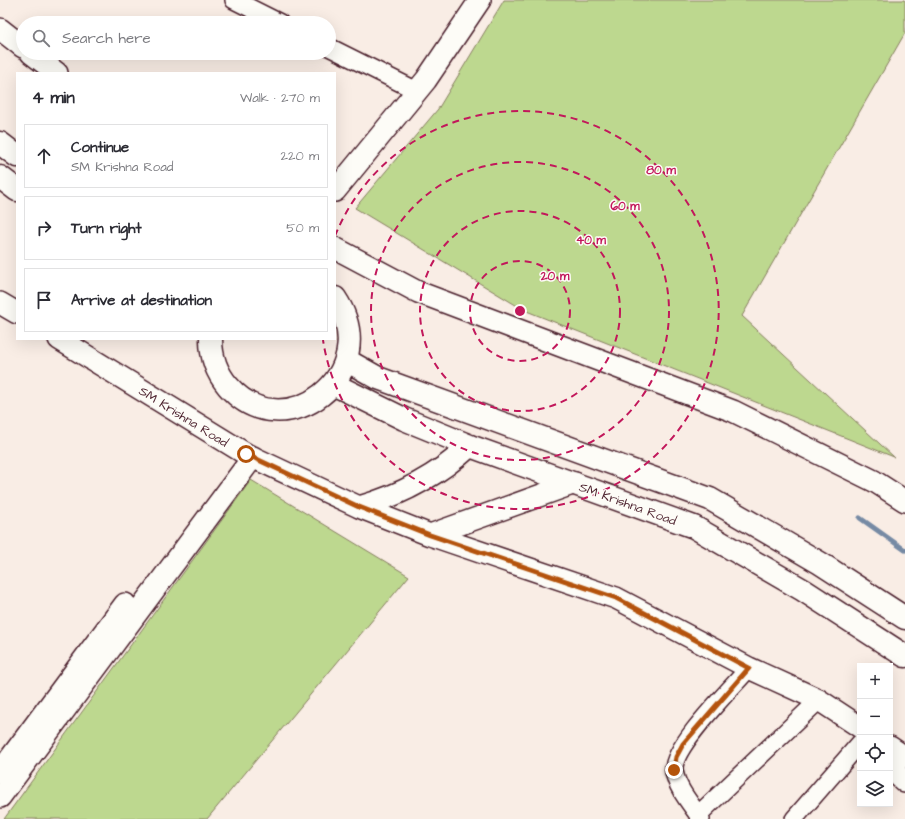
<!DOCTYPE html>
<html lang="en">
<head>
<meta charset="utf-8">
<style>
	:root { --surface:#fff; --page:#f2f2f3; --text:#2b2b33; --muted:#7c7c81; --line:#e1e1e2 }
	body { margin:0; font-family:"Architects Daughter",sans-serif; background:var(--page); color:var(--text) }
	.controls { position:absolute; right:12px; bottom:12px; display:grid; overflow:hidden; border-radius:0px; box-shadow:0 4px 16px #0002 }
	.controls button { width:36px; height:36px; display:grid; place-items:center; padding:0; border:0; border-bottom:1px solid var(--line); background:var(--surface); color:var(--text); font:20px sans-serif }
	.stop { position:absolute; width:12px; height:12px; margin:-9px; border:3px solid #b45309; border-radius:50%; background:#fff }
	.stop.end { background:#b45309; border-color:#fff; box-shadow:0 1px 4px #0008 }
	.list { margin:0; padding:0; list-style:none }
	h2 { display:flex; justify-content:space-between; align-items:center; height:52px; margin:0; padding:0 16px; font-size:17px }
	h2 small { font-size:13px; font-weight:400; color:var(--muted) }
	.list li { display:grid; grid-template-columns:26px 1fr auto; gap:12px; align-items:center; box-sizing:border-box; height:64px; margin:0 8px 8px; padding:0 8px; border:1px solid var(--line); border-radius:0px }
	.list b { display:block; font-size:15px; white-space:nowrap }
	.list p { margin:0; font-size:13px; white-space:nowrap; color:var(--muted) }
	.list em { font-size:13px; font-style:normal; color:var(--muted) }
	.icon { flex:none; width:22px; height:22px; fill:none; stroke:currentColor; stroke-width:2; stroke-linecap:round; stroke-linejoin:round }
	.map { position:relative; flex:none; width:905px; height:819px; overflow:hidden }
	.search { position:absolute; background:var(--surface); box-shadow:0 4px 16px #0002; left:16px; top:16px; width:320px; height:44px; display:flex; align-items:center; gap:10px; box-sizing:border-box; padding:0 14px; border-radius:22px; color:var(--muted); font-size:15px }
	.panel { position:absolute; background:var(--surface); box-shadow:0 4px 16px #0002; left:16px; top:72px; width:320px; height:268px; border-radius:0px }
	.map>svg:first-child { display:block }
	.green { fill:#bdd88f; stroke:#847c5d }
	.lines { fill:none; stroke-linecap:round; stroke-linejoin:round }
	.stream { stroke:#768aa4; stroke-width:5 }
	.minor-casing { stroke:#4a1f2b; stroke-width:20 }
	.tertiary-casing { stroke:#4a1f2b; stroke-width:24 }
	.trunk-casing { stroke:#4a1f2b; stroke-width:25 }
	.minor { stroke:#fdfcf7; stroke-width:17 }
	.tertiary { stroke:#fdfcf7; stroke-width:21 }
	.trunk { stroke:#fdfcf7; stroke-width:22 }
	.route { stroke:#b45309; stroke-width:5 }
	.ring { fill:none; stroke:#c2185b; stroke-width:2; stroke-dasharray:7 5 }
	.labels { text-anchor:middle; stroke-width:3; stroke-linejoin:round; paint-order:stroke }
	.street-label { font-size:13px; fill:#4a1f2b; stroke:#fdfcf7 }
	.centre { fill:#c2185b; stroke:#fdfcf7; stroke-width:2 }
	.ring-label { font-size:12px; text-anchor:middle; font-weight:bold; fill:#c2185b; stroke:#fdfcf7; stroke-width:3; stroke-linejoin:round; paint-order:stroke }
</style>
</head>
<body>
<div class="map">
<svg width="905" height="819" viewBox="0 0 905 819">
	<rect width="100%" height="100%" fill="#f9ede5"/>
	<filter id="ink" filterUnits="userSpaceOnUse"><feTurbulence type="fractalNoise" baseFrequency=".025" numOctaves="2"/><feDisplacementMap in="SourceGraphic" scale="8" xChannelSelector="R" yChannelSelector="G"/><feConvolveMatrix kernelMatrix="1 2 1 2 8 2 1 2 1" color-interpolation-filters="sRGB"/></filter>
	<g filter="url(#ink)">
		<path class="green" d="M504 0H905V33L742 316 894 457 524 310 355 208 438 109Z
			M251 480 409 576 207 819H4Z"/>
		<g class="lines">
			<path class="stream" d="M860 518 905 550"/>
			<defs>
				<path id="minor" d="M234 0 280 23
					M329 47 417 91
					M698 815 819 700
					M701 819C691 804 677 789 674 771 671 747 732 688 749 668
					M794 819 860 743"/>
				<path id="tertiary" d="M0 29 23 47
					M31 53 57 73
					M335 191 426 80 480 0
					M335 248 418 292 733 411 874 481 905 501
					M0 303 17 313
					M59 339 246 454 359 507 430 535 616 598 749 668 819 700 860 727
					M359 507C402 495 437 476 470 446
					M430 535 575 483
					M890 747 905 757
					M890 768 905 782
					M0 772 125 604
					M0 797 253 457"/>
				<path id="trunk" d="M0 143 17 156
					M0 177 17 190
					M211 339C211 357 216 372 228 386 283 451 386 374 335 298
					M346 360 378 378 710 499 820 563 905 618
					M333 384 404 419 470 446 694 527 803 590 905 656"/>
			</defs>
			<use href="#minor" class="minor-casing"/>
			<use href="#tertiary" class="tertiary-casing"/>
			<use href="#trunk" class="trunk-casing"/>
			<use href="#minor" class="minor"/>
			<use href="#tertiary" class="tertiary"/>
			<use href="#trunk" class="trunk"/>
		</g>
	</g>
	<g class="lines" filter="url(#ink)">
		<path class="route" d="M246 454 359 507 430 535 616 598 749 668 683 744 676 757 674 770"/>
	</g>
	<g class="ring">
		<circle cx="520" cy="311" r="50"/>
		<circle cx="520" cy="311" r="100"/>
		<circle cx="520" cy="311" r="149"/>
		<path d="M335 236A199 199 0 1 1 323 340"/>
	</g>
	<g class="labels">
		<g class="street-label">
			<text transform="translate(184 416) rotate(32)" y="5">SM Krishna Road</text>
			<text transform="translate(628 503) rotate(20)" y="5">SM Krishna Road</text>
		</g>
	</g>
	<circle cx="520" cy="311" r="6" class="centre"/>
	<g class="ring-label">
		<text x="661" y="174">80 m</text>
		<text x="625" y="210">60 m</text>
		<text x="591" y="244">40 m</text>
		<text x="555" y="280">20 m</text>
	</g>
</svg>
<div class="controls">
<button>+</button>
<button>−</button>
<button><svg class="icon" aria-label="locate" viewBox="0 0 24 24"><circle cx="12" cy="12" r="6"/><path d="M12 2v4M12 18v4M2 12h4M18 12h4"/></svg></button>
<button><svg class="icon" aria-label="layers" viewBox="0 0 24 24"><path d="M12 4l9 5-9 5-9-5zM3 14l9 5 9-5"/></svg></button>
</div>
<div class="stop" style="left:246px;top:454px"></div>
<div class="stop end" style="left:674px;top:770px"></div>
<div class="search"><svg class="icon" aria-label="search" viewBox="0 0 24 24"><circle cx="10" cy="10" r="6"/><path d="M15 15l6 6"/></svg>Search here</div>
<section class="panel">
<h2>4 min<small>Walk · 270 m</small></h2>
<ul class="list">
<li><svg class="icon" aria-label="ahead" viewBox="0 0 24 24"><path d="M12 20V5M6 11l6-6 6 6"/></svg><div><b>Continue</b><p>SM Krishna Road</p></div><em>220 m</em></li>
<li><svg class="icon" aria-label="right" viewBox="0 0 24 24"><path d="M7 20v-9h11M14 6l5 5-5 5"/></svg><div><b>Turn right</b></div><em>50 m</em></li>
<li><svg class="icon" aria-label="arrive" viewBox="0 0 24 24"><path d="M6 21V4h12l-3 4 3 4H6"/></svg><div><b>Arrive at destination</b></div></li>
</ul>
</section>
</div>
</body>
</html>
